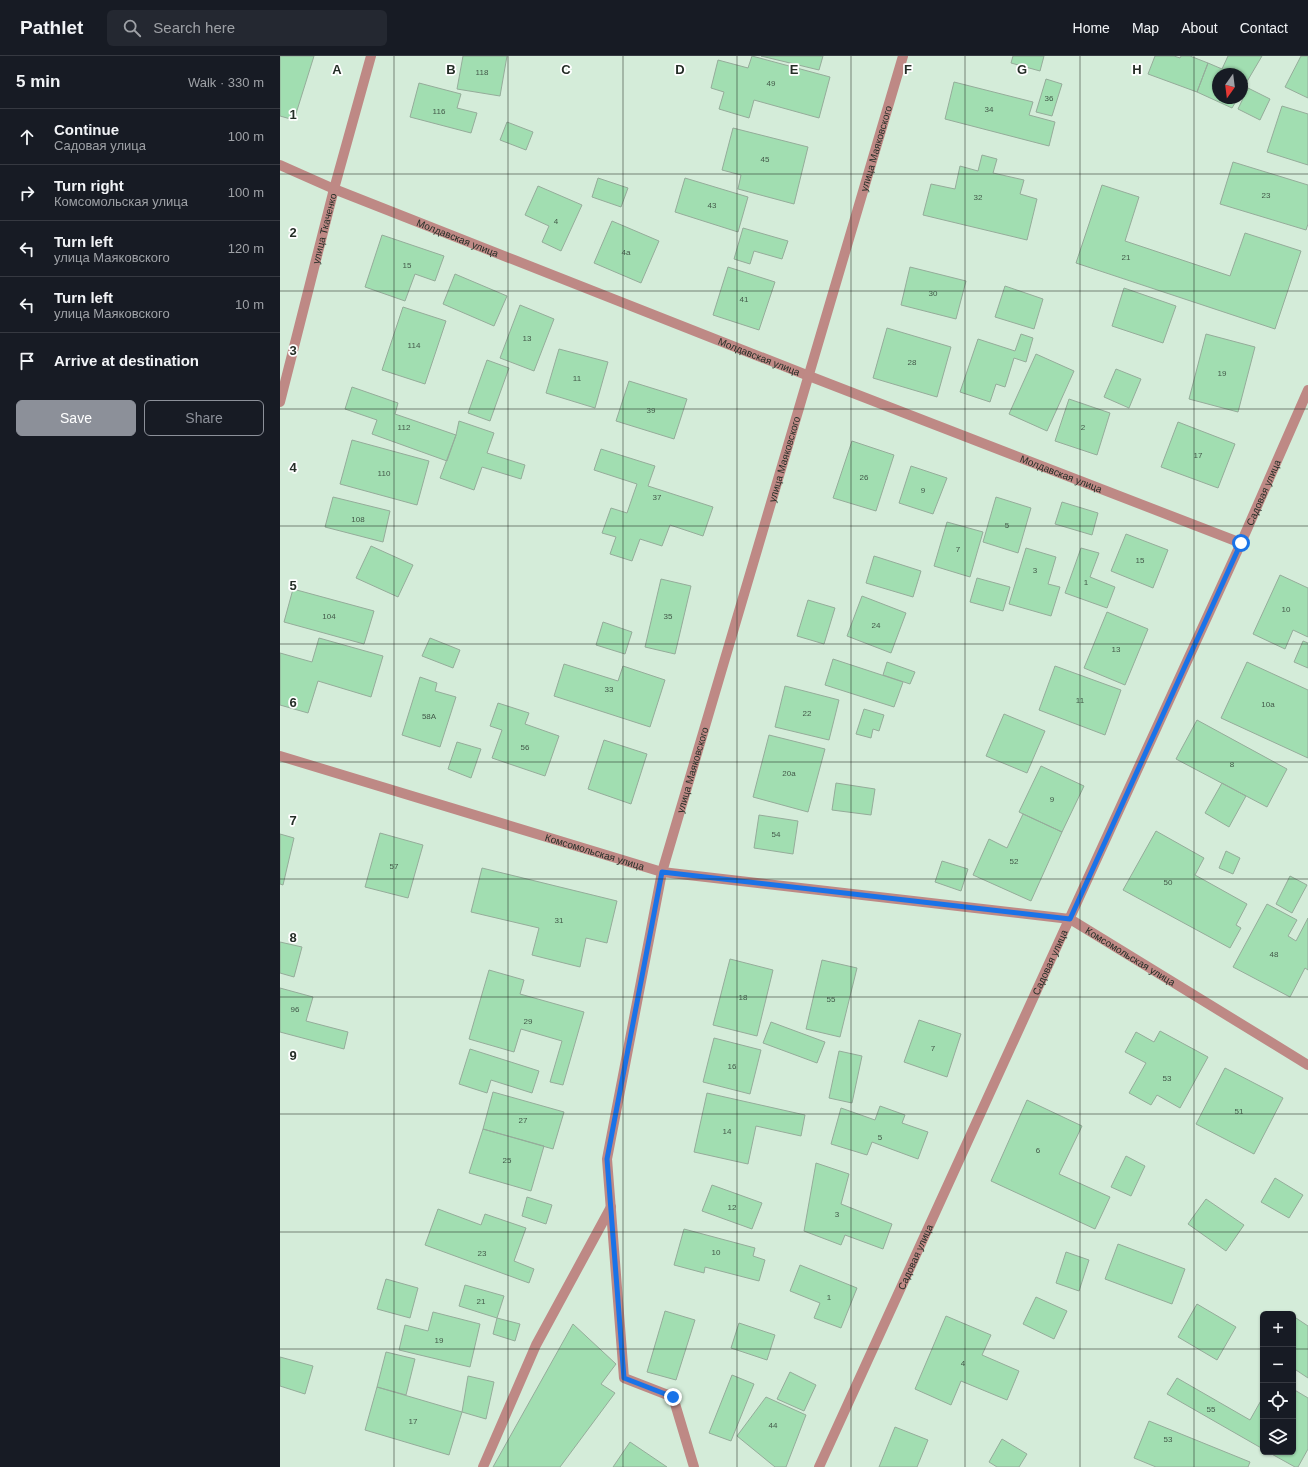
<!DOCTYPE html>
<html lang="en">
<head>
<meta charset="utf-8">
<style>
	:root { --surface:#171b24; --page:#242831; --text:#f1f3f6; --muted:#9ea1a6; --line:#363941; --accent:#8c9099 }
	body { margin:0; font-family:Arial,sans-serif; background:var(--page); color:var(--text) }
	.controls { position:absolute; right:12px; bottom:12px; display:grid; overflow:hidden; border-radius:6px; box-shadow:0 1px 3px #0004 }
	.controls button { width:36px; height:36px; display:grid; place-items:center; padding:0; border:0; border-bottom:1px solid var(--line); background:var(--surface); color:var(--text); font:20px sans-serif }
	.compass { position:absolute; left:932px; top:12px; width:36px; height:36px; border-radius:50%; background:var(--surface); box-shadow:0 1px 3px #0004; rotate:194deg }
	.stop { position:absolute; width:12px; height:12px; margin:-9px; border:3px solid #1a73e8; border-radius:50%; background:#fff }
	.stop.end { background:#1a73e8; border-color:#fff; box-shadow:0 1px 4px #0008 }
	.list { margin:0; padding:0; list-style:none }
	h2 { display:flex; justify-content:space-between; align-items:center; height:52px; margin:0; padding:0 16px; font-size:17px }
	h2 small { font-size:13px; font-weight:400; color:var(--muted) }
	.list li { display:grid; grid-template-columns:26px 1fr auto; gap:12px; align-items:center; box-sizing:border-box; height:56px; padding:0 16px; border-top:1px solid var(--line) }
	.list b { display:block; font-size:15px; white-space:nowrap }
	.list p { margin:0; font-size:13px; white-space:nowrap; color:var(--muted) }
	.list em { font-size:13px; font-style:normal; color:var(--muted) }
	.actions { display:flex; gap:8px; padding:12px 16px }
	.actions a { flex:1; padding:9px 0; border:1px solid var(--accent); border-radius:6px; text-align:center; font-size:14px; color:var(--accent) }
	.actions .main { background:var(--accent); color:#fff }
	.icon { flex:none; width:22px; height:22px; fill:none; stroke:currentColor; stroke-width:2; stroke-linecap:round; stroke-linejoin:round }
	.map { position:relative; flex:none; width:1028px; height:1411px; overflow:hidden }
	header { display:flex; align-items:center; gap:24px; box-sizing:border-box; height:56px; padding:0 20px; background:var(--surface); border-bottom:1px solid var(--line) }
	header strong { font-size:19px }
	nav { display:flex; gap:22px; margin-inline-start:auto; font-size:14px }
	.search { width:280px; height:36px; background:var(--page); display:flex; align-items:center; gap:10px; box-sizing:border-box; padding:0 14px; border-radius:6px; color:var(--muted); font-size:15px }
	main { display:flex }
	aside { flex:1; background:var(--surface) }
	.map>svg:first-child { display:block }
	.building { fill:#a1deb1; stroke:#95ac9a }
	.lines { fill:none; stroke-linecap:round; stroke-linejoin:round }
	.service { stroke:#be8985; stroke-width:10 }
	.minor { stroke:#be8985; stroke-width:10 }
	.route { stroke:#1a73e8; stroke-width:5 }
	.grid { fill:none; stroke:#252e27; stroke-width:1; stroke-opacity:0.55 }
	.labels { text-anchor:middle; stroke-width:3.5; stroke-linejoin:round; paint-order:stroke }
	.number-label { font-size:8px; fill:#445a4a }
	.street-label { font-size:10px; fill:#252e27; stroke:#fff }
	.grid-label { font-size:13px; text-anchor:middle; font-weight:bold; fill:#252e27; stroke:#fff; stroke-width:3.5; stroke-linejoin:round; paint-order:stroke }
</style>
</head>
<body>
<header>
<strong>Pathlet</strong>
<div class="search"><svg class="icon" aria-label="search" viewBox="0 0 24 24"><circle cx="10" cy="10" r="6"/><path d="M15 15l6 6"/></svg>Search here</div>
<nav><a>Home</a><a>Map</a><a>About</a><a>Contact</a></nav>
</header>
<main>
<aside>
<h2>5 min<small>Walk · 330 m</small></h2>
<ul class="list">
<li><svg class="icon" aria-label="ahead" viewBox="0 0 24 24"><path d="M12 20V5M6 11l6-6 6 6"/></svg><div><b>Continue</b><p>Садовая улица</p></div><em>100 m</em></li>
<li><svg class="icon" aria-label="right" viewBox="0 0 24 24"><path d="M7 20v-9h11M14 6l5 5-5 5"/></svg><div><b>Turn right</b><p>Комсомольская улица</p></div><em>100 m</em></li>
<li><svg class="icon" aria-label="left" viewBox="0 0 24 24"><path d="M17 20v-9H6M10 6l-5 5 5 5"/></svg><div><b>Turn left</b><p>улица Маяковского</p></div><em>120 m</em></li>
<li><svg class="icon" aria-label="left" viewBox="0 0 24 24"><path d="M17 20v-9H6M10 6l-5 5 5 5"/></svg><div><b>Turn left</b><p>улица Маяковского</p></div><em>10 m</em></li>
<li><svg class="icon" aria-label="arrive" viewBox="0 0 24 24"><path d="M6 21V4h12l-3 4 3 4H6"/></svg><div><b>Arrive at destination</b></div></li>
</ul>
<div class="actions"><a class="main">Save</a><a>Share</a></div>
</aside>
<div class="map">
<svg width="1028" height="1411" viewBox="0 0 1028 1411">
	<rect width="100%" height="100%" fill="#d4ecd9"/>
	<path class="building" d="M0 0H34L14 64 0 60Z
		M183 0H227L220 40 177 33Z
		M472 0 550 21 539 62 474 44 469 62 439 53 444 36 431 32 438 4 468 12Z
		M481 0H543L539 14Z
		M733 0H764L760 15 731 7Z
		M875 0H894L900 2 901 0H910L928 7 917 36 868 18Z
		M948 0H982L962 34V18H938V42H958L952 52 917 36 928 7 942 13Z
		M1021 0H1028V42L1005 31Z
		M766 23 782 28 772 60 756 56Z
		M674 26 753 46 749 59 775 66 769 90 665 63Z
		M139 27 181 38 177 52 197 57 191 77 130 61Z
		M968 32 990 43 980 64 958 53Z
		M1002 50 1028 58V109L987 96Z
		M227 66 253 76 246 94 220 84Z
		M453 72 528 91 514 148 458 133 461 119 442 114Z
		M702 99 717 103 713 117 744 124 740 138 757 143 747 184 643 159 651 128 675 133 680 110 698 115Z
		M953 106 1028 129V168L1026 174 940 148Z
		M318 122 348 132 341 151 312 141Z
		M405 122 468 141 458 176 395 156Z
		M822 129 859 141 845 185 950 220 965 177 1021 195 995 273 796 207Z
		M258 130 302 149 281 195 262 186 269 170 245 159Z
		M332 165 379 185 361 227 314 207Z
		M463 172 508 185 502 203 474 195 470 208 454 203Z
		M102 179 164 200 155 225 135 218 125 245 85 231Z
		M448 211 495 226 479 274 433 259Z
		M630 211 686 225 676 263 621 249Z
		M175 218 227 240 214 270 163 248Z
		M725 230 763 243 754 273 715 261Z
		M844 232 896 250 883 287 832 270Z
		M240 249 274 263 254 315 220 302Z
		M123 251 166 265 145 328 102 314Z
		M607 272 671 291 657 341 593 322Z
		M741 278 753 282 746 306 734 302 725 331 716 328 710 346 680 336 698 283 735 295Z
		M926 278 975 291 958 356 909 343Z
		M279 293 328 306 315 352 266 337Z
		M756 298 794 315 767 375 729 358Z
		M207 304 229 312 210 365 188 357Z
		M836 313 861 323 849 352 824 341Z
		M349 325 407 343 394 383 336 365Z
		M72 331 118 347 115 358 176 379 167 405 92 378 97 364 65 353Z
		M789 343 830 357 817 399 775 385Z
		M179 365 214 377 207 397 245 409 241 423 202 411 194 434 160 422 176 379Z
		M898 366 955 388 938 432 881 411Z
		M72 384 149 405 137 449 60 428Z
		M572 385 614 399 596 455 553 442Z
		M321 393 375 410 368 430 433 451 423 480 390 469 382 490 360 483 352 505 330 498 336 481 322 477 331 452 347 457 357 428 314 414Z
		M631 410 667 422 653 458 619 447Z
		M53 441 110 455 103 486 45 471Z
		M716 441 751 452 738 497 703 486Z
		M782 446 818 457 812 479 775 468Z
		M667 466 703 476 690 521 654 510Z
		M846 478 888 494 873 532 831 515Z
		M91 490 133 509 118 541 76 522Z
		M746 492 776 501 768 528 780 531 771 560 729 548Z
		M801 492 819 497 810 521 835 531 827 552 785 537Z
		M594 500 641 515 633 541 586 527Z
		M1000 519 1028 532V581L1013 574 1005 593 973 578Z
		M697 522 730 531 723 555 690 546Z
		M381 523 411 530 395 598 365 591Z
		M13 533 94 555 84 588 4 566Z
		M582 540 626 557 611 597 567 580Z
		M528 544 555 552 544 588 517 580Z
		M827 556 868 573 845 629 804 612Z
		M323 566 352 576 345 598 316 589Z
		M39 582 103 600 91 641 38 625 28 657 0 649V597L32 606Z
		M150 582 180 594 173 612 142 600Z
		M1023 585 1028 587V612L1014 606Z
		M553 603 623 626 614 651 545 629Z
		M607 606 635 616 630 628 603 619Z
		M967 606 1028 634V702L941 662Z
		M284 608 338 625 343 610 385 624 370 671 274 640Z
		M775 610 841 634 825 679 759 654Z
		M140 621 157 627 155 635 176 641 160 691 122 679Z
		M505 630 559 644 549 684 495 671Z
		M218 647 249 657 245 668 279 680 265 720 212 702 222 674 210 670Z
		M584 653 604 659 599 675 593 673 591 682 576 678Z
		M724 658 765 675 747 717 706 700Z
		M917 664 1007 713 987 751 896 703Z
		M489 679 545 693 528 756 473 741Z
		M324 684 367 698 351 748 308 733Z
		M177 686 201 693 191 722 168 713Z
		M761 710 804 730 782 776 739 756Z
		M556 727 595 733 591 759 552 754Z
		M942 727 966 740 949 771 925 757Z
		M743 758 782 776 751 845 693 819 709 783 727 792Z
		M479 759 518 765 513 798 474 792Z
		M876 775 924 802 915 819 967 848 956 869 961 872 950 892 843 834Z
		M100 777 143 789 128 842 85 831Z
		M0 778 14 782 3 829 0 828Z
		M946 795 960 802 953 818 939 812Z
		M662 805 688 813 681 835 655 826Z
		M202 812 337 845 327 887 306 882 300 911 252 899 259 872 191 856Z
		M1010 820 1027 829 1012 857 996 848Z
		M987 848 1017 864 1008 880 1016 885 1028 862V914L1025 912 1010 941 953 911Z
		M0 886 22 891 14 921 0 917Z
		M450 903 493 914 477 980 433 969Z
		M542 904 577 912 560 981 526 973Z
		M209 914 244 924 240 938 304 956 283 1029 270 1026 282 985 241 973 234 996 189 983Z
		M0 932 33 941 26 965 68 976 64 993 0 976Z
		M639 964 681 978 667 1021 624 1006Z
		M491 966 545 986 537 1007 483 987Z
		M880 975 928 1001 900 1052 877 1039 871 1049 849 1037 866 1007 845 996 856 976 874 986Z
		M434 982 481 994 470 1038 423 1026Z
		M190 993 259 1015 252 1037 211 1024 207 1037 179 1028Z
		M559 995 582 1000 572 1047 549 1042Z
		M945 1012 1003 1042 974 1098 916 1068Z
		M213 1036 284 1056 273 1093 203 1073Z
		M427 1037 525 1059 521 1080 476 1070 468 1108 414 1096Z
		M747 1044 802 1070 779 1118 830 1141 815 1173 711 1125Z
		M600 1050 625 1059 622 1067 648 1076 638 1103 592 1086 587 1099 551 1088 561 1052 595 1064Z
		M203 1073 264 1090 251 1135 189 1117Z
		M846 1100 865 1110 851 1140 831 1131Z
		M536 1107 569 1118 561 1148 612 1168 603 1193 565 1179 561 1189 524 1175Z
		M995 1122 1023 1139 1009 1162 981 1146Z
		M432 1129 482 1147 472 1173 422 1155Z
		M247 1141 272 1149 266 1168 242 1160Z
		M926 1143 964 1169 946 1195 908 1168Z
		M158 1153 201 1169 205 1158 246 1172 234 1205 254 1213 249 1227 145 1189Z
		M404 1173 475 1192 473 1200 485 1204 479 1225 425 1211 424 1217 394 1209Z
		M838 1188 905 1213 892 1248 825 1223Z
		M786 1196 809 1204 799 1235 776 1227Z
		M520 1209 577 1232 561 1272 534 1262 540 1247 510 1235Z
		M106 1223 138 1232 130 1262 97 1253Z
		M185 1229 224 1240 217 1262 179 1250Z
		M756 1241 787 1255 774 1283 743 1268Z
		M917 1248 956 1271 937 1304 898 1281Z
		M385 1255 415 1264 396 1324 367 1316Z
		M153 1256 200 1268 190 1311 119 1294 125 1269 148 1275Z
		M666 1260 711 1279 702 1299 739 1315 727 1344 681 1325 671 1349 635 1333Z
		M1013 1260 1028 1270V1322L1013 1312Z
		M217 1262 240 1268 235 1285 213 1278Z
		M459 1267 495 1279 487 1304 451 1292Z
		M293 1268 336 1308 321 1328 335 1337 280 1411H213Z
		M106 1296 135 1303 126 1339 97 1331Z
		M0 1301 33 1310 25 1338 0 1330Z
		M510 1316 536 1329 524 1355 497 1343Z
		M452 1319 474 1328 451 1385 429 1377Z
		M188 1320 214 1326 206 1363 182 1356Z
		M897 1322 970 1364 983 1341V1393L887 1338Z
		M97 1331 182 1356 169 1399 85 1374Z
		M1013 1333 1028 1342V1393L1018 1411H1015L988 1396H1013Z
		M486 1341 526 1359 506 1411H495L457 1380Z
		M869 1365 970 1406 968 1411H876L854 1402Z
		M615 1371 648 1384 637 1411H599Z
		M722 1383 747 1398 739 1411H717L709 1406Z
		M350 1386 387 1411H333Z"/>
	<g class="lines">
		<path class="service" d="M203 1411 256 1289 331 1151"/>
		<g class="minor">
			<path id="s1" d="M0 109 54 133 529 320 961 487"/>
			<path id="s2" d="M0 346 54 133 91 0"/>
			<path id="s3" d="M0 700 382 816 790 863 1028 1009"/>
			<path id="s4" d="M414 1411 393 1341 344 1322 327 1103 382 816 623 0"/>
			<path id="s5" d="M539 1411 961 487 1028 334"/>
		</g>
	</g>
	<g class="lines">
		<path class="route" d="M393 1341 344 1322 327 1103 382 816 790 863 961 487"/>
	</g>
	<path class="grid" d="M114 0V1411M228 0V1411M343 0V1411M457 0V1411M571 0V1411M685 0V1411M800 0V1411M914 0V1411M0 118H1028M0 235H1028M0 353H1028M0 470H1028M0 588H1028M0 706H1028M0 823H1028M0 941H1028M0 1058H1028M0 1176H1028M0 1293H983M1013 1293H1028"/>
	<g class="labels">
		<g class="number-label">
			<text x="202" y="19">118</text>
			<text x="491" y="30">49</text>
			<text x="769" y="45">36</text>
			<text x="709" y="56">34</text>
			<text x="159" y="58">116</text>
			<text x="485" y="106">45</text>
			<text x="986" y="142">23</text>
			<text x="698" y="144">32</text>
			<text x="432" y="152">43</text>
			<text x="276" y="168">4</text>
			<text x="346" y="199">4а</text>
			<text x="846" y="204">21</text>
			<text x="127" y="212">15</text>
			<text x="653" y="240">30</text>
			<text x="464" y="246">41</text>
			<text x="247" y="285">13</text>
			<text x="134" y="292">114</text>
			<text x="632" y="309">28</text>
			<text x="942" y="320">19</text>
			<text x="297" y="325">11</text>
			<text x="371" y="357">39</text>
			<text x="124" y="374">112</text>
			<text x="803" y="374">2</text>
			<text x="918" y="402">17</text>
			<text x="104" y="420">110</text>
			<text x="584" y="424">26</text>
			<text x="643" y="437">9</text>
			<text x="377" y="444">37</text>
			<text x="78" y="466">108</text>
			<text x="727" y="472">5</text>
			<text x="678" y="496">7</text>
			<text x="860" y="507">15</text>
			<text x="755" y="517">3</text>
			<text x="806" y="529">1</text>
			<text x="1006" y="556">10</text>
			<text x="49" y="563">104</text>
			<text x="388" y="563">35</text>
			<text x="596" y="572">24</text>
			<text x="836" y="596">13</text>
			<text x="329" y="636">33</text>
			<text x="800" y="647">11</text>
			<text x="988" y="651">10а</text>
			<text x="527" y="660">22</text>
			<text x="149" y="663">58А</text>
			<text x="245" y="694">56</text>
			<text x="952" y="711">8</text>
			<text x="509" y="720">20а</text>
			<text x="772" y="746">9</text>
			<text x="496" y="781">54</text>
			<text x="734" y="808">52</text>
			<text x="114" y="813">57</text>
			<text x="888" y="829">50</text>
			<text x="279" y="867">31</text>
			<text x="994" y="901">48</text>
			<text x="463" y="944">18</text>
			<text x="551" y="946">55</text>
			<text x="15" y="956">96</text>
			<text x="248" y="968">29</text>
			<text x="653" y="995">7</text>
			<text x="452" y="1013">16</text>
			<text x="887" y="1025">53</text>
			<text x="959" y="1058">51</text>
			<text x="243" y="1067">27</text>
			<text x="447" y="1078">14</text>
			<text x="600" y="1084">5</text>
			<text x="758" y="1097">6</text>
			<text x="227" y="1107">25</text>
			<text x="452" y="1154">12</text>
			<text x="557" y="1161">3</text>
			<text x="436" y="1199">10</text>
			<text x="202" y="1200">23</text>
			<text x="549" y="1244">1</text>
			<text x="201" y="1248">21</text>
			<text x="159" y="1287">19</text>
			<text x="683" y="1310">4</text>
			<text x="931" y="1356">55</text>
			<text x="133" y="1368">17</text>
			<text x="493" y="1372">44</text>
			<text x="888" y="1386">53</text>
		</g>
		<g class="street-label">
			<text dy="4" stroke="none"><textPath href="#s4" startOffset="1392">улица Маяковского</textPath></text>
			<text dy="4" stroke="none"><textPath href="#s2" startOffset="179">улица Ткаченко</textPath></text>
			<text dy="4" stroke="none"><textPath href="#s1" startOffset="192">Молдавская улица</textPath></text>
			<text dy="4" stroke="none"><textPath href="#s1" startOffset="516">Молдавская улица</textPath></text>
			<text dy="4" stroke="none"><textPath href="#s4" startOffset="1068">улица Маяковского</textPath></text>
			<text dy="4" stroke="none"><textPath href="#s1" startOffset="840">Молдавская улица</textPath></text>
			<text dy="4" stroke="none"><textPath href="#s5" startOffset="1071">Садовая улица</textPath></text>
			<text dy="4" stroke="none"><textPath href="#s4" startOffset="744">улица Маяковского</textPath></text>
			<text dy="4" stroke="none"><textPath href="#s3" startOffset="329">Комсомольская улица</textPath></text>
			<text dy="4" stroke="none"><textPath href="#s3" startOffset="881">Комсомольская улица</textPath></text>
			<text dy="4" stroke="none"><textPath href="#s5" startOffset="555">Садовая улица</textPath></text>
			<text dy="4" stroke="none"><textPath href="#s5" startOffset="231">Садовая улица</textPath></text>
		</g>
	</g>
	<g class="grid-label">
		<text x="57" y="18">A</text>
		<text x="171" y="18">B</text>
		<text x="286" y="18">C</text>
		<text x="400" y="18">D</text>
		<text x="514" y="18">E</text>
		<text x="628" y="18">F</text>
		<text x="742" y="18">G</text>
		<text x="857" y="18">H</text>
		<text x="13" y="63">1</text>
		<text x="13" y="181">2</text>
		<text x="13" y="299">3</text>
		<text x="13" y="416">4</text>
		<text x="13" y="534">5</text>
		<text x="13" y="651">6</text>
		<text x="13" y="769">7</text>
		<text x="13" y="886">8</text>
		<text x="13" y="1004">9</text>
	</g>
</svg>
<div class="controls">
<button>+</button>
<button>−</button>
<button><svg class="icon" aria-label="locate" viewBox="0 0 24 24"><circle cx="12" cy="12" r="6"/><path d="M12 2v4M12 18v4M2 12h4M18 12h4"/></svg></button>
<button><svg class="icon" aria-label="layers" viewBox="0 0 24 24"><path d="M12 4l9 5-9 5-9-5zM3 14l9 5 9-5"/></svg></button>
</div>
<svg class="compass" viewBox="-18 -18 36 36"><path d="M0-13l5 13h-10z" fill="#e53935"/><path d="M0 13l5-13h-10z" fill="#9ea1a6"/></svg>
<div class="stop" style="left:961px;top:487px"></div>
<div class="stop end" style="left:393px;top:1341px"></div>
</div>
</main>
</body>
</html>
